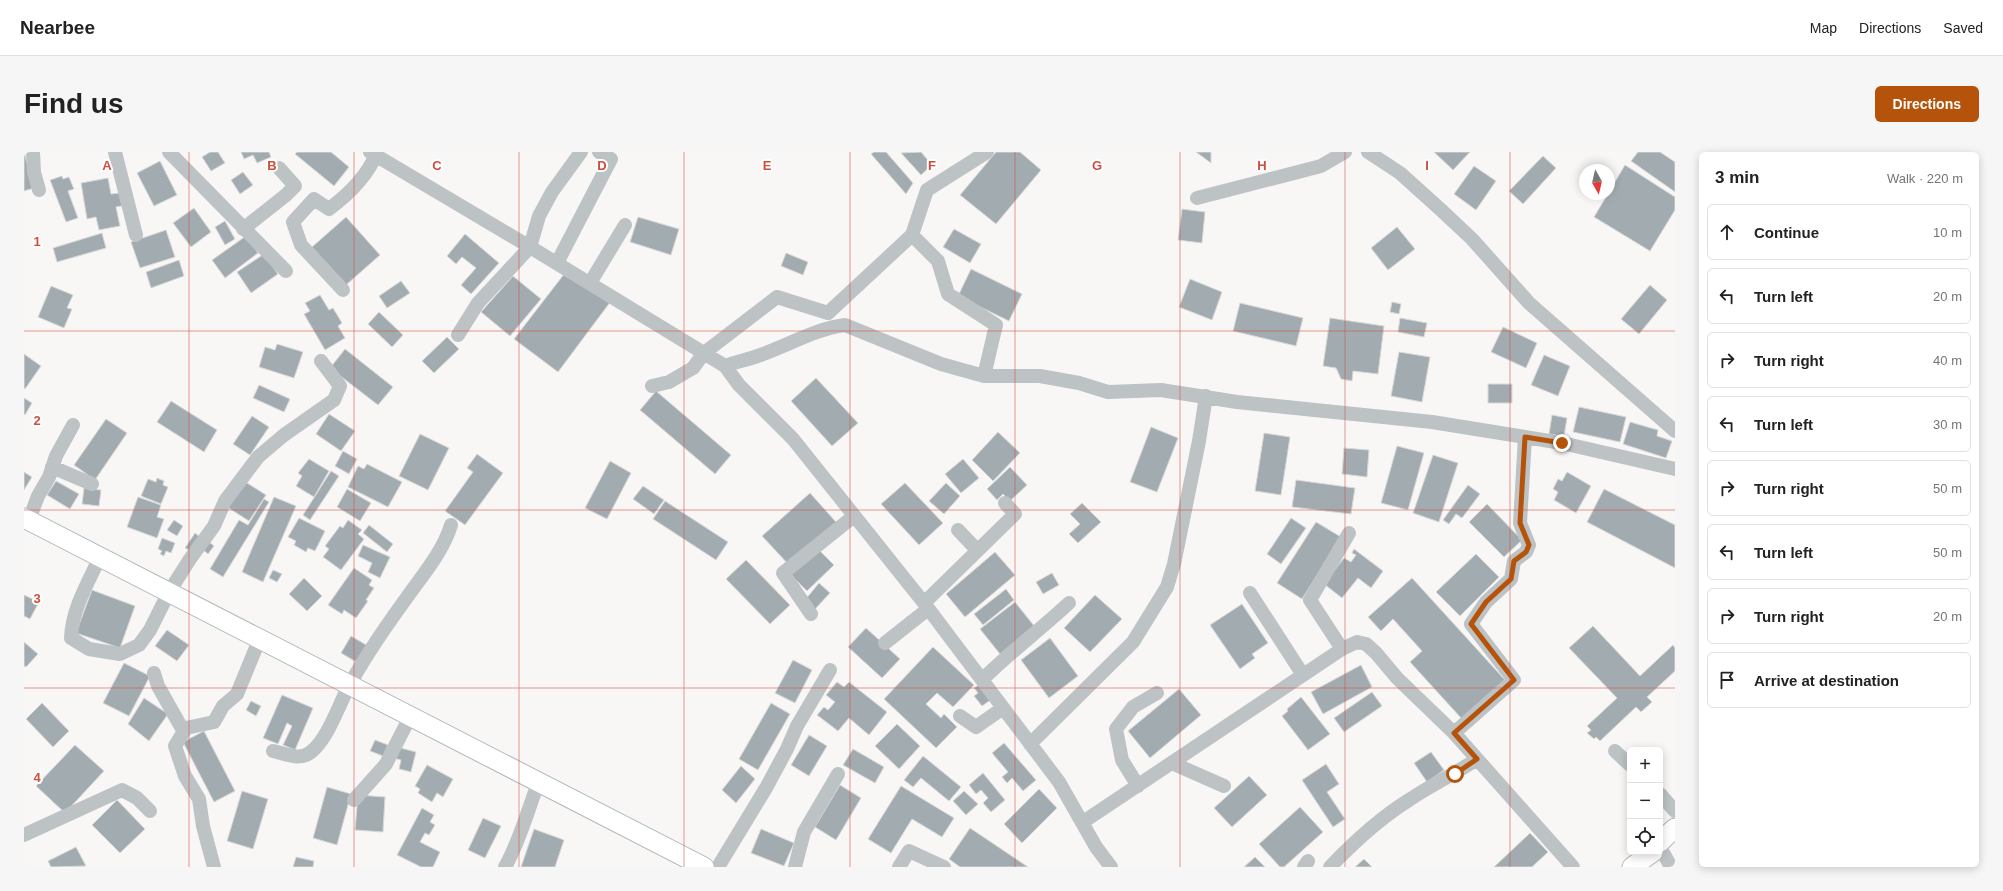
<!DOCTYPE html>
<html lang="en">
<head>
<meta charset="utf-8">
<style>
	:root { --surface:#fff; --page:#f6f6f6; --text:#222; --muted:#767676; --line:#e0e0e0; --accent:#b45309 }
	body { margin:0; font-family:Helvetica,sans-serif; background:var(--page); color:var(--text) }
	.controls { position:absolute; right:12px; bottom:12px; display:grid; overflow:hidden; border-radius:6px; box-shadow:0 2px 10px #0003 }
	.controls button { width:36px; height:36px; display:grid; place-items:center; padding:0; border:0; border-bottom:1px solid var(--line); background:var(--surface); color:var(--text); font:20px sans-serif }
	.compass { position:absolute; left:1555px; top:12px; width:36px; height:36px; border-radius:50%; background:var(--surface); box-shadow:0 2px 10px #0003; rotate:172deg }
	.stop { position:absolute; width:12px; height:12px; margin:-9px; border:3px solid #b45309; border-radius:50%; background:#fff }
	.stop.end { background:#b45309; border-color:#fff; box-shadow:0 1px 4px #0008 }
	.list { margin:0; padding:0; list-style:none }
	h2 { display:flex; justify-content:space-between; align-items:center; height:52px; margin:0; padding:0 16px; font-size:17px }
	h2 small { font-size:13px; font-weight:400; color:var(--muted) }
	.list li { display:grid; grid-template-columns:26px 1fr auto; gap:12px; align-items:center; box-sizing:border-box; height:56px; margin:0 8px 8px; padding:0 8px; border:1px solid var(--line); border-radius:6px }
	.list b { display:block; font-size:15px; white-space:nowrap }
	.list em { font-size:13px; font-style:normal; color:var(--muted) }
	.icon { flex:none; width:22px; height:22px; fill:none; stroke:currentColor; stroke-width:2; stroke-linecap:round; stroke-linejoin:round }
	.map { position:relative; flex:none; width:1651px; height:715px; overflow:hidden; border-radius:6px }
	header { display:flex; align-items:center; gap:24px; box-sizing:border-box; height:56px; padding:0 20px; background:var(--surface); border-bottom:1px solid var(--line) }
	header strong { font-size:19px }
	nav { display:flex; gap:22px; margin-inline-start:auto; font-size:14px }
	.intro { display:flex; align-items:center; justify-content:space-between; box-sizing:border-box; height:96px; padding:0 24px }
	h1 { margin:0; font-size:28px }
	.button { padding:10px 18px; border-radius:6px; background:var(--accent); color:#fff; font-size:14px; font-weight:700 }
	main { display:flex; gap:24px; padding:0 24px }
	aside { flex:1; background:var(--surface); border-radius:6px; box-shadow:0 2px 10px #0003 }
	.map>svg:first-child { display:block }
	.building { fill:#a2acb0; stroke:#d9d9d8 }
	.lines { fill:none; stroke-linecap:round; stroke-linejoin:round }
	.secondary-casing { stroke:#b0b7ba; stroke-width:21 }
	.street { stroke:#bdc2c5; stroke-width:14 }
	.secondary { stroke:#fff; stroke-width:19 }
	.route { stroke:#b45309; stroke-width:5 }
	.grid { fill:none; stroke:#cf4e3e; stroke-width:1; stroke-opacity:0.55 }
	.grid-label { font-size:13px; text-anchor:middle; font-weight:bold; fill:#cf4e3e; stroke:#fff; stroke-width:4; stroke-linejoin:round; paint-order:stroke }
</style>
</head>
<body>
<header>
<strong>Nearbee</strong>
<nav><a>Map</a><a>Directions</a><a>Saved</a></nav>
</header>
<div class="intro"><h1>Find us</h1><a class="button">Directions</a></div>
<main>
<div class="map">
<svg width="1651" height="715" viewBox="0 0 1651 715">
	<rect width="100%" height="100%" fill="#f8f7f6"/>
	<path class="building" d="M0 0 10 36 0 39Z
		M186 0H194L201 11 187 19 178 5Z
		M217 0H245L247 5 233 11 229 3 220 7Z
		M273 0H307L325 15 310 34 271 2Z
		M850 0H862L889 31 882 42 847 2Z
		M897 0 908 13 897 23 877 1Z
		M972 0H996L1017 18 972 72 936 43Z
		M1172 0H1187V11Z
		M1410 0H1446L1429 18Z
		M1614 0H1636L1651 10V40L1607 9Z
		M1519 4 1532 16 1499 52 1485 39Z
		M136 9 153 43 130 54 113 21Z
		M1601 13 1651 45V58L1626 99 1570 65Z
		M1450 14 1472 29 1452 58 1430 42Z
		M219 20 229 33 216 42 207 28Z
		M38 24 39 27 45 25 50 37 44 39 54 66 42 70 26 28Z
		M84 26 87 42 95 41 98 54 92 55 96 74 75 78 72 65 63 67 57 31Z
		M170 56 187 80 167 95 149 71Z
		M1158 57 1181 60 1178 91 1154 88Z
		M322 65 356 103 322 133 288 95Z
		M614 65 655 77 647 103 606 90Z
		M201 69 211 87 201 93 191 75Z
		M1373 75 1391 97 1364 118 1347 96Z
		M930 77 957 92 946 111 919 95Z
		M142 78 151 105 116 116 107 90Z
		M78 81 82 96 33 110 29 96Z
		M441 82 475 111 447 142 437 133 452 116 438 105 432 112 423 104Z
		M222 84 234 101 201 126 188 108Z
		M762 101 784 110 779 123 757 114Z
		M240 102 254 122 227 141 213 120Z
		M155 108 160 124 127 136 122 120Z
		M544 117 587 149 534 220 490 187Z
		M947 117 998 142 985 169 934 144Z
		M489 124 517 147 486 184 457 160Z
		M1166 127 1198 140 1188 168 1155 155Z
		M377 129 386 141 363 156 355 144Z
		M1626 133 1643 148 1615 182 1597 167Z
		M27 134 49 143 43 156 48 157 40 176 14 165Z
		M296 143 305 158 309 156 318 171 314 174 321 186 301 198 280 162 286 159 281 151Z
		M1368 150 1377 152 1375 162 1366 160Z
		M1216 151 1279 166 1272 194 1209 179Z
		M355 160 379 183 368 195 344 172Z
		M1306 166 1360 174 1354 222 1329 219 1328 229 1317 227 1312 216 1299 214Z
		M1376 166 1403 171 1400 185 1374 180Z
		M1479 175 1513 191 1502 216 1467 200Z
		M423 185 435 197 410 221 398 209Z
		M253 192 279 200 270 226 235 215 241 195 251 198Z
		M321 197 369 235 354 253 306 216Z
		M1375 200 1406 205 1398 250 1367 244Z
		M0 202 17 214 1 237 0 236Z
		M1520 203 1546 214 1534 244 1507 233Z
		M792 226 834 271 808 294 767 249Z
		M1464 232H1488V251H1464Z
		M235 233 266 247 260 260 229 246Z
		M632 239 707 303 691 322 616 258Z
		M0 246 8 251 1 263 0 262Z
		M147 249 193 278 180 300 133 270Z
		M1555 255 1602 265 1596 290 1549 280Z
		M305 262 331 279 317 299 292 282Z
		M1528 263 1543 266 1540 284 1525 282Z
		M228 264 245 275 226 303 209 292Z
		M82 267 103 281 71 328 50 313Z
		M1606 270 1634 278 1633 284 1648 289 1642 306 1599 292Z
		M1127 275 1154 286 1133 340 1106 330Z
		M974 280 996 301 969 329 948 308Z
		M1240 281 1266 285 1257 343 1231 339Z
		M396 282 425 296 404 338 375 324Z
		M1373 294 1400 301 1384 358 1357 351Z
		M1320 296 1345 298 1343 325 1318 322Z
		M319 299 333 307 325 322 311 314Z
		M453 302 479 321 441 373 421 359 449 320 443 316Z
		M1409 303 1434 311 1415 370 1389 361Z
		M285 307 305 319 290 345 272 334 278 324 274 321Z
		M939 307 955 326 937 341 921 322Z
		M586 309 607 321 583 367 561 356Z
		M343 312 378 330 364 355 324 335 334 314 340 317Z
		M986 315 1003 333 986 349 979 342 973 348 963 337Z
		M307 319 315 324 286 368 279 363Z
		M0 320 8 325 0 338Z
		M1543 320 1567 334 1552 361 1530 348 1534 340 1529 337 1534 327 1538 329Z
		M133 326 140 329 139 333 144 335 137 352 117 344 124 327 132 330Z
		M1272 328 1331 336 1327 362 1268 355Z
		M32 329 55 342 46 357 23 343Z
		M220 329 242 343 225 369 203 355Z
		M881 331 919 371 895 393 857 352Z
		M922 331 936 344 920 362 905 349Z
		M1444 333 1456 342 1438 366 1432 362 1425 372 1419 368Z
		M619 334 640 348 630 362 609 347Z
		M60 336 77 338 75 354 58 352Z
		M323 337 347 351 336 369 313 355Z
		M1580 337 1651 373V416L1563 370Z
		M786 341 812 370 765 413 738 384Z
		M114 345 137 353 133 365 140 367 133 386 103 375Z
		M250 345 272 354 239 430 218 420Z
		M240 347 245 350 199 425 186 417 215 368 224 373Z
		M641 349 704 390 692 408 629 367Z
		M1058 351 1077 370 1054 391 1045 382 1056 372 1046 362Z
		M1463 352 1498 388 1480 405 1445 370Z
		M275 366 301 379 291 399 284 396 282 400 270 393 272 389 264 385Z
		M1267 366 1282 376 1257 412 1243 402Z
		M150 368 159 374 153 384 143 378Z
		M324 368 338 378 334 382 340 387 317 418 299 405 305 397 301 394 316 374 319 376Z
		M1292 370 1317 385 1278 447 1253 431Z
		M345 373 369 392 363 400 339 381Z
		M171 381 176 385 167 399 161 396Z
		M138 386 151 391 147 401 142 399 140 404 136 402 138 399 134 397Z
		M184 389 190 394 184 402 178 397Z
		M339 393 366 405 356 426 344 420 348 411 334 404Z
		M794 397 810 413 783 439 767 423Z
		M1330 397 1359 419 1347 436 1334 426 1318 446 1300 432 1320 406 1327 410 1332 403 1328 401Z
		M971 400 991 423 941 465 922 442Z
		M1452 402 1475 425 1436 464 1412 440Z
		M722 408 766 453 746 472 702 427Z
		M330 416 348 428 345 433 350 436 342 448 344 449 332 466 320 458 318 462 304 453Z
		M249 418 258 422 253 430 245 426Z
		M1028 421 1035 433 1019 442 1012 430Z
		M280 426 298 444 283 459 265 442Z
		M1388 426 1481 528 1438 567 1386 510 1398 499 1369 467 1357 479 1344 465Z
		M795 431 806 441 791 457 781 448Z
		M982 437 990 448 959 473 950 462Z
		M68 438 111 454 96 496 52 481Z
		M0 443 15 450 6 467 0 464Z
		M1071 443 1098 467 1066 500 1040 476Z
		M991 450 1011 475 976 502 956 477Z
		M1218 452 1244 491 1228 502 1231 506 1216 517 1186 473Z
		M1569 474 1616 524 1649 493 1651 496V519L1623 545 1628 550 1617 560 1612 555 1576 589 1572 585 1570 587 1563 581 1567 578 1563 574 1593 546 1545 496Z
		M842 476 876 507 858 526 824 495Z
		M143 478 165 493 153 509 131 494Z
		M327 484 344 494 334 511 317 501Z
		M1026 486 1054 524 1025 546 997 508Z
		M0 490 14 502 2 515 0 514Z
		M909 495 950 533 929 555 913 541 902 552 917 566 920 562 933 575 912 596 860 547Z
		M769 508 788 518 771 551 751 541Z
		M100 511 126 524 105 564 79 551Z
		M1337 513 1348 535 1299 562 1287 540Z
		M813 530 820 535 825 530 863 560 845 583 825 566 814 579 793 563 800 555 804 558 811 550 802 543Z
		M956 532 968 547 958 554 950 544 954 541 950 536Z
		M1155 537 1177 563 1126 606 1104 579Z
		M1348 540 1358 554 1320 580 1310 566Z
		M258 543 289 556 271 598 259 593 268 574 263 571 254 592 239 586Z
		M1277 545 1306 582 1284 598 1258 564 1264 559 1263 557Z
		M120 546 144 562 125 589 104 572Z
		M227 549 237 554 232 564 222 558Z
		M18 551 45 579 29 595 2 567Z
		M747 551 766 562 734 618 715 607Z
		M873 572 896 594 875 617 851 594Z
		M180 579 211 639 190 650 159 590Z
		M785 583 803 594 785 624 767 613Z
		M351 588 364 593 359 604 346 599Z
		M980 591 1012 628 999 639 988 626 983 631 978 625 984 620 968 601Z
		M51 593 80 619 41 661 12 634Z
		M373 595 392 600 387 620 375 617 377 608 370 606Z
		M829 597 860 615 851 631 819 613Z
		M1407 600 1420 618 1403 630 1390 611Z
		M899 604 937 635 925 649 897 626 889 635 880 628Z
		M1302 612 1315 632 1303 640 1321 667 1309 675 1278 628Z
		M403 613 429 627 419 645 413 641 408 650 394 641 396 637 391 634Z
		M717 614 731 627 712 651 698 638Z
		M959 621 981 648 967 660 959 651 964 646 957 638 952 642 945 633Z
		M1225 624 1243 643 1208 675 1190 656Z
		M816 633 837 646 812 688 791 675Z
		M877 634 930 666 918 685 888 667 867 701 844 687Z
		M303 635 327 642 313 693 289 686Z
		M1015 637 1033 656 998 691 980 672Z
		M218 639 244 647 229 697 203 689Z
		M940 639 954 652 942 663 929 649Z
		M334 643 361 645 359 680 331 678Z
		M93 648 121 677 96 701 68 673Z
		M1276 655 1299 680 1260 715H1256L1235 692Z
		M398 656 410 663 406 670 411 673 405 683 401 681 396 690 416 700 409 715H397L373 703Z
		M459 666 477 674 461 706 444 698Z
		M946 676 1004 715H936L925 707Z
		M510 677 540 688 531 715H497Z
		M737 677 770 691 760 714 727 701Z
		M1506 681 1524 700 1508 715H1470Z
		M52 695 62 714 27 715 24 709Z
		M272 705 290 709 289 715H269Z
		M1231 705 1241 715H1220Z
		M1340 707 1348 715H1331Z"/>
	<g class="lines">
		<defs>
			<path id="secondary" d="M0 366 680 715
				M1636 690 1651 676
				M1608 715 1629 700"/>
		</defs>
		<use href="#secondary" class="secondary-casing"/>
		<path class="street" d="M9 0 10 20 15 38
			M91 0 112 83
			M145 0 262 119
			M346 0 506 95 701 214 715 233 769 287 900 451 1035 630 1072 695 1087 715
			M1344 0 1376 21 1416 57 1448 87 1505 151 1651 279
			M1173 46 1297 14 1321 0
			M219 77 262 43 271 34 255 16
			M888 83 914 109 924 142 972 173 960 224
			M533 111 587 7 575 0
			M566 131 601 73
			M319 138 277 93 269 70 290 47 305 57C325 42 344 24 353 0
			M434 183 454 151 506 95 515 64 528 40 557 0
			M701 214C714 209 727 207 739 202 767 192 791 177 821 173L917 212 960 224H1016L1055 231 1084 240 1137 238 1213 250 1408 270 1538 291 1651 317
			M628 234 645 230 669 216 680 201 753 145 804 161 888 83 903 38 963 0
			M28 315 68 332
			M5 368 14 344 25 325 32 304 49 273
			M934 378 953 398
			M76 405C64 431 48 457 47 486L65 497 96 502 115 493 126 478 145 440 166 407 190 374 201 349 234 305 260 283 310 248 316 234 297 209
			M1226 441 1279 523
			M900 451 991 362 981 351
			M787 462 759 421 830 364
			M861 491 904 457
			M1318 497 1286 448 1325 381
			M130 521 134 534 160 580
			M958 528C985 501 1016 478 1045 451
			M936 564 952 575 979 556
			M1430 581 1490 528 1447 472 1462 450 1487 427 1490 409 1502 400 1505 393 1496 371 1501 285
			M1006 592 1109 490 1143 435 1150 412 1175 289 1182 244
			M249 599C262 602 276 609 287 600 303 587 313 558 322 540 338 508 360 477 381 448 397 425 419 400 427 373
			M1591 599 1606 613
			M1148 611 1200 634
			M1114 634 1098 608 1092 577 1109 555 1133 541
			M1636 642 1651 659
			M330 648 362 612 387 563
			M1059 670 1318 497 1333 490 1342 492 1352 501 1373 526 1430 581 1549 715
			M0 683 98 638 113 646 126 659
			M1636 695 1647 715
			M190 715 179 674 175 647 161 624 151 594 162 576 190 570 199 554 213 542 236 486
			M481 715C496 689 504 657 515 629
			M694 715 742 636 763 597 773 574 806 518
			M771 715 780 680 814 622
			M875 715 885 699 920 715
			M1280 715 1284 709
			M1306 715C1329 691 1356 666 1385 648 1407 633 1431 622 1453 607"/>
		<use href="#secondary" class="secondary"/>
	</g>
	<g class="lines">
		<path class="route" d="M1431 622 1453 607 1430 581 1490 528 1447 472 1462 450 1487 427 1490 409 1502 400 1505 393 1496 371 1501 285 1538 291"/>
	</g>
	<path class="grid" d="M165 0V715M330 0V715M495 0V715M660 0V715M826 0V715M991 0V715M1156 0V715M1321 0V715M1486 0V715M0 179H1651M0 358H1651M0 536H1651"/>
	<g class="grid-label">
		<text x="83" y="18">A</text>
		<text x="248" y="18">B</text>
		<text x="413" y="18">C</text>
		<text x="578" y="18">D</text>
		<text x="743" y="18">E</text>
		<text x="908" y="18">F</text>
		<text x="1073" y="18">G</text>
		<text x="1238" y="18">H</text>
		<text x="1403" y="18">I</text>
		<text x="13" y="94">1</text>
		<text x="13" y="273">2</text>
		<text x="13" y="451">3</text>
		<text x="13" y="630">4</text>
	</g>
</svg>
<div class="controls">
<button>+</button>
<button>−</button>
<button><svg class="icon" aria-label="locate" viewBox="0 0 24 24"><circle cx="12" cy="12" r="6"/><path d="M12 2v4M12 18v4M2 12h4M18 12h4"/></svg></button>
</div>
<svg class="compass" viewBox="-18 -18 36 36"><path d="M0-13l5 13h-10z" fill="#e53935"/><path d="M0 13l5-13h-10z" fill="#767676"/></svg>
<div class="stop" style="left:1431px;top:622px"></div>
<div class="stop end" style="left:1538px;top:291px"></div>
</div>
<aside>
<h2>3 min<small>Walk · 220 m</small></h2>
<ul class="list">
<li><svg class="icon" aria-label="ahead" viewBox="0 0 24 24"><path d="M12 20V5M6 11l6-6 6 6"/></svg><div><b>Continue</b></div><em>10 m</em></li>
<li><svg class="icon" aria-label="left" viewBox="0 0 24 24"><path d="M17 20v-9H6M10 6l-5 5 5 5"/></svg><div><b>Turn left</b></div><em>20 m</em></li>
<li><svg class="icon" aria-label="right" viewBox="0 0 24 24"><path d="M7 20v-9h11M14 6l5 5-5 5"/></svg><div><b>Turn right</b></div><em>40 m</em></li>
<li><svg class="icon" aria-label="left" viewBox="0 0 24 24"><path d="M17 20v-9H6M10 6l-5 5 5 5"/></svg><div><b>Turn left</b></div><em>30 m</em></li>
<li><svg class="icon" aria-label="right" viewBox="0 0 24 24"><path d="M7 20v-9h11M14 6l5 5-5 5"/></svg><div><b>Turn right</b></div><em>50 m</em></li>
<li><svg class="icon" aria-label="left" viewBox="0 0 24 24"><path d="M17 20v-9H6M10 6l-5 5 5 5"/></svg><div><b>Turn left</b></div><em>50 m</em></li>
<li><svg class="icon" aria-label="right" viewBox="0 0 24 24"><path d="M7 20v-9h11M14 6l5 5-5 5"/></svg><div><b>Turn right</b></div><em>20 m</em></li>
<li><svg class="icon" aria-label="arrive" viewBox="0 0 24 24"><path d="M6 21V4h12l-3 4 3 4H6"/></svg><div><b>Arrive at destination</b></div></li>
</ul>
</aside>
</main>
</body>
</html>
